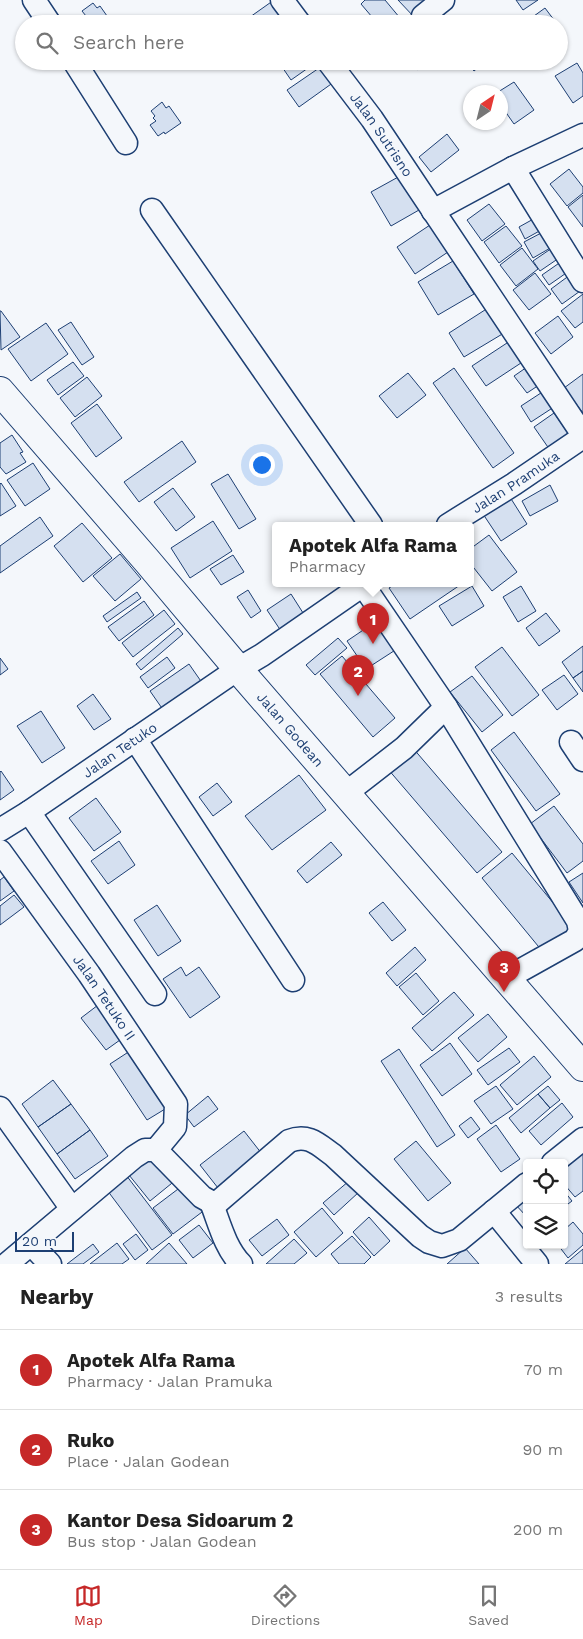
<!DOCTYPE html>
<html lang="en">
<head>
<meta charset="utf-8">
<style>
	:root { --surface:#fff; --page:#f6f6f6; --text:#222; --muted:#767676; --line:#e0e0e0; --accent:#c62828 }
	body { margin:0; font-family:"Work Sans",sans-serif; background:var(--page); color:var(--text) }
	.controls { position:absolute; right:15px; bottom:15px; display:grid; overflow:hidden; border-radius:5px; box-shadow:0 1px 4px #0004 }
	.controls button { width:45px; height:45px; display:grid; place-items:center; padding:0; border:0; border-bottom:1px solid var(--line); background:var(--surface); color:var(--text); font:25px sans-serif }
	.compass { position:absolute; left:463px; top:85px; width:45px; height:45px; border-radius:50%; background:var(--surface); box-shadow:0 1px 4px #0004; rotate:35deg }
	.scale { position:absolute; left:15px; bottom:12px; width:59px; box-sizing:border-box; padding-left:5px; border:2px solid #1d3f73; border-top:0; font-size:14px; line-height:18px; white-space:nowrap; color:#1d3f73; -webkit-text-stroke:4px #f4f7fb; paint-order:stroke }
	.you { position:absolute; left:261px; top:464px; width:18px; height:18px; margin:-12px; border:4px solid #fff; border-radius:50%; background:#1a73e8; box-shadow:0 0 0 8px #1a73e833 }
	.badge { display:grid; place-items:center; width:32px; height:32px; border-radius:50%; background:var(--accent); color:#fff; font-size:16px; font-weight:700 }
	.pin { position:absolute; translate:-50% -41px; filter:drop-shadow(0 1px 2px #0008) }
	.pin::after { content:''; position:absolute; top:26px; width:18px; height:15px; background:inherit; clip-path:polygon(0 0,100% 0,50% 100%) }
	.popup { position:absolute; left:272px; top:522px; width:202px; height:65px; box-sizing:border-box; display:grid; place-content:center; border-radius:5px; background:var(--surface); filter:drop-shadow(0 1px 4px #0005); font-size:16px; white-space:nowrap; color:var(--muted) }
	.popup b { font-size:19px; color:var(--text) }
	.popup::after { content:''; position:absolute; left:50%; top:100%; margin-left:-10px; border:10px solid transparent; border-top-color:var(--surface) }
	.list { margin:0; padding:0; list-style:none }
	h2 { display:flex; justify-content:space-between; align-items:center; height:65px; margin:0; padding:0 20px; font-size:21px }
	h2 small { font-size:16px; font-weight:400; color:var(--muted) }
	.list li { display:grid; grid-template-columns:32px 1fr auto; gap:15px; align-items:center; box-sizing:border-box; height:80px; padding:0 20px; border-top:1px solid var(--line) }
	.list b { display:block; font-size:19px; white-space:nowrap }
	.list p { margin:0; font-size:16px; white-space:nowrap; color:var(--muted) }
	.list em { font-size:16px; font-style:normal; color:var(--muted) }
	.icon { flex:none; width:28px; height:28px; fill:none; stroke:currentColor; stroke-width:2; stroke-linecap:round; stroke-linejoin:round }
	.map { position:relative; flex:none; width:583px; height:1264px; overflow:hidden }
	.search { position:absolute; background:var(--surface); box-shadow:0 1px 4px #0004; left:15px; right:15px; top:15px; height:55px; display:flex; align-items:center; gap:12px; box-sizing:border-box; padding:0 18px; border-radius:28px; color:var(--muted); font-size:19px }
	.sheet { height:305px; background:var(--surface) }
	nav { display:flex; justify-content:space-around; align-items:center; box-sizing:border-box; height:70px; border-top:1px solid var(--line); background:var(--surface); font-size:14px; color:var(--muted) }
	nav a { display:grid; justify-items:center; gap:2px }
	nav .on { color:var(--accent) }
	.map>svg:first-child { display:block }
	.building { fill:#d5e0f0; stroke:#1d3f73 }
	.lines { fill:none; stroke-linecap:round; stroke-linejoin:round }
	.minor-casing { stroke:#1d3f73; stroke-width:25 }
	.major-casing { stroke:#1d3f73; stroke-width:30 }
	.minor { stroke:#f4f7fb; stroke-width:22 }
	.major { stroke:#f4f7fb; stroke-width:28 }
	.labels { text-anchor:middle; stroke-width:4; stroke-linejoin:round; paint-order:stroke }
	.street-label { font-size:14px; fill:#1d3f73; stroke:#f4f7fb }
</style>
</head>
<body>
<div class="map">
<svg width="583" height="1264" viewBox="0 0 583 1264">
	<rect width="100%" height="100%" fill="#f4f7fb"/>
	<path class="building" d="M274 0 286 24H254L250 17Z
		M365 0H385L405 24H378L361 4Z
		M398 0H430L415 18Z
		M516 0H538L523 10Z
		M93 3 97 8 100 6 112 23 83 24 86 21 84 18 86 16 82 11Z
		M545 8 557 24H523Z
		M278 61H318L291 80Z
		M410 61H427L417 70Z
		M466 61H486L474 71Z
		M577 63 583 73V96L573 103 555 76Z
		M322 66 334 82 299 107 287 90Z
		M514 82 534 110 514 124 500 104V92H498Z
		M162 102 166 108 169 106 181 123 165 134 164 132 158 136 150 125 156 121 153 118 155 116 151 111Z
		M447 134 459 150 431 172 419 157Z
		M569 169 583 187V193L567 206 550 184Z
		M400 176 419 210 391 226 371 192Z
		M583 195V227L568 207Z
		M489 204 505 224 482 241 467 220Z
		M537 217 543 229 525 239 519 227Z
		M433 223 451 250 415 274 397 247Z
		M506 226 522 246 499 263 484 242Z
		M543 232 552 247 533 258 524 242Z
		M555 246 562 256 540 271 533 261Z
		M522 248 538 269 516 286 500 265Z
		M565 259 572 269 549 285 542 275Z
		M453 261 474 294 438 315 418 282Z
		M574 272 583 289 562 304 551 289Z
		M535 273 551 294 529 310 513 290Z
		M583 294V322L575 328 561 311Z
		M488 308 504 333 464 357 449 333Z
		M0 311H1L20 337 1 350Z
		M558 316 573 337 551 354 535 333Z
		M71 322 94 357 82 365 58 330Z
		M46 323 68 354 31 381 8 349Z
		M510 341 524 361 486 386 472 366Z
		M73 362 84 376 58 395 47 380Z
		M530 365 542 383 527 393 514 376Z
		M454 368 514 453 493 468 433 383Z
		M408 373 426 395 397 418 379 396Z
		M583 374V413L564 388Z
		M87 377 102 396 75 417 60 398Z
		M547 389 557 405 531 422 521 406Z
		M97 404 122 438 96 457 71 423Z
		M554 413 572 439 552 453 534 427Z
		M12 435 23 452 20 453 26 462 6 474 0 467V443Z
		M182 441 196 462 139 502 124 482Z
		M33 463 50 489 25 506 7 480Z
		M228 474 256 519 239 529 211 484Z
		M1 483 16 506 0 516V484Z
		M550 485 558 501 530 516 522 501Z
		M173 488 195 517 176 531 154 502Z
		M508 494 527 524 501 541 481 511Z
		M40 517 53 536 0 573V546Z
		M213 521 232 551 190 578 171 548Z
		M82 523 112 558 83 582 54 546Z
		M489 535 517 572 492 591 470 563V549Z
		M120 554 141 579 115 601 93 576Z
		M233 555 244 572 221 585 210 569Z
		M397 583H463L410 619 389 588Z
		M472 586 484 606 452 626 439 606Z
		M521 586 536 611 518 622 503 597Z
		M248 590 261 611 251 618 237 597Z
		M137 592 141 598 107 622 103 616Z
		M291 594 305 616 281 631 267 610Z
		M144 601 154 615 119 641 108 627Z
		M164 610 175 624 133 657 122 643Z
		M546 613 560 631 539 646 526 628Z
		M381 618 400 647 366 669 347 641Z
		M178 628 183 634 141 670 136 664Z
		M338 638 347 648 315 675 306 665Z
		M583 646V671L573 678 562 662Z
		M502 647 539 695 512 716 475 667Z
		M342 656 395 718 373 737 320 674Z
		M167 657 175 668 148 688 140 677Z
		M0 658 8 669 0 675Z
		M189 664 205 687 166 714 150 691Z
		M583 671V692L573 678Z
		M564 675 578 694 557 710 542 690Z
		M472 676 503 715 482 732 450 692Z
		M93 694 111 719 94 730 77 706Z
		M41 711 65 748 42 763 17 726Z
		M514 732 560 794 536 811 491 750Z
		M412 747 502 852 477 873 387 768Z
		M1 771 14 790 0 800V772Z
		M299 775 326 810 272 850 245 816Z
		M217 783 232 802 213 816 199 797Z
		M96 798 121 832 94 851 69 818Z
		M554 806 583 844V861L567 873 530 824Z
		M119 841 135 865 108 884 91 861Z
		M331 842 342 855 307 883 297 871Z
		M512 853 573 927 543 952 482 878Z
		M583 873V903L569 882Z
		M4 877 14 891 0 901V880Z
		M14 895 24 907 0 925V906Z
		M383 902 406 930 392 941 369 913Z
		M157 905 181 941 158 956 134 920Z
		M415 947 426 960 397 986 386 973Z
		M181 967 186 976 199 967 220 997 190 1018 163 979Z
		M416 973 439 1001 423 1015 399 987Z
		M454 992 474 1015 432 1051 412 1028Z
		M102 1002 127 1035 106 1050 81 1018Z
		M488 1014 507 1037 478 1062 458 1038Z
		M450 1043 472 1074 442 1096 420 1065Z
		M509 1048 520 1062 488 1085 477 1070Z
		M133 1049 170 1106 147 1120 110 1064Z
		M399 1049 455 1135 437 1147 381 1061Z
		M534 1056 551 1077 517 1105 500 1085Z
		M53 1080 71 1104 38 1127 22 1104Z
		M496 1086 513 1109 491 1124 474 1101Z
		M548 1086 560 1100 550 1108 538 1094Z
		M538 1094 550 1108 521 1133 509 1118Z
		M208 1096 218 1109 194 1127 185 1115Z
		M562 1103 573 1117 541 1145 529 1131Z
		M71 1104 90 1130 57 1154 38 1127Z
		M471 1117 480 1129 468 1138 459 1126Z
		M496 1125 520 1159 501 1172 477 1139Z
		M90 1130 108 1156 75 1179 57 1154Z
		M244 1131 262 1154 218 1188 200 1165Z
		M416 1141 451 1183 428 1201 394 1159Z
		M583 1148V1191L575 1197 564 1184V1164Z
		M157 1153 177 1179 150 1201 129 1175Z
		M126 1175 172 1235 152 1250 107 1190Z
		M349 1181 359 1192 334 1215 323 1203Z
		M186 1183 206 1209 173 1234 153 1208Z
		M564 1191 572 1201 564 1207Z
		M527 1193V1217L514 1203Z
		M322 1208 343 1233 316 1257 294 1232Z
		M369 1217 390 1241 374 1256 353 1232Z
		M277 1219 289 1235 262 1256 249 1240Z
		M573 1222 583 1234V1245L568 1258 558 1245H564V1230Z
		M199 1225 213 1243 193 1258 179 1240Z
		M136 1234 148 1250 135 1260 123 1244Z
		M352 1236 371 1257 364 1264H339L331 1254Z
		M294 1239 307 1253 294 1264H266Z
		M117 1243 129 1259 122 1264H90Z
		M169 1243 187 1264H146Z
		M93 1244 99 1252 83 1264H67Z
		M465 1248 479 1264H447Z
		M583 1249V1264H565Z"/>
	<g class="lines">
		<defs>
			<g id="minor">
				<path d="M34 0 50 24"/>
				<path d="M282 0 300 24"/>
				<path d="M423 16 443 0"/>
				<path d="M74 61 126 143"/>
				<path id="s1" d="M328 61 372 119 583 435"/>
				<path d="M513 168 583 281"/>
				<path d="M152 210 371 525"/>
				<path d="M433 211 513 168 583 135"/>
				<path id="s2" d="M448 525 514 484 583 437"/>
				<path d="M363 585 446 707 578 921 580 931 575 940 507 978"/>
				<path d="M135 739 293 980"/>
				<path d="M571 742 583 760"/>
				<path d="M346 793 404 748 446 707"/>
				<path d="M29 812 155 994"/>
				<path id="s3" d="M0 830 29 812 238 669 262 655 366 583"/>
				<path id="s4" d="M0 851 89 974 176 1104 175 1127 156 1150"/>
				<path d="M0 1108 72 1209"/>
				<path d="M553 1163 583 1139"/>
				<path d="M211 1202C219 1222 225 1248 241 1264"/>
				<path d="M494 1211 537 1264"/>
				<path d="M31 1244 50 1264"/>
				<path d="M7 1264 134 1157 145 1150H156L202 1197 211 1202H218L289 1141C308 1133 319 1145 333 1155L420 1236 429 1242 442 1246 459 1240 527 1184"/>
			</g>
			<g id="major">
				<path id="s5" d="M0 391 148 562 238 669 583 1067"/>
			</g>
		</defs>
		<use href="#minor" class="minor-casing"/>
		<use href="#major" class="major-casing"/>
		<use href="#minor" class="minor"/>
		<use href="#major" class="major"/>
	</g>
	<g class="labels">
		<g class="street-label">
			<text dy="5" stroke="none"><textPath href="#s1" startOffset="91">Jalan Sutrisno</textPath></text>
			<text dy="5" stroke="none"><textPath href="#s2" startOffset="80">Jalan Pramuka</textPath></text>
			<text dy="5" stroke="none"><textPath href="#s5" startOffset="446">Jalan Godean</textPath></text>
			<text dy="5" stroke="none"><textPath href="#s3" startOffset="144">Jalan Tetuko</textPath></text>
			<text dy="5" stroke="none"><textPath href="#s4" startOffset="180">Jalan Tetuko II</textPath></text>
		</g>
	</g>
</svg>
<div class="controls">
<button><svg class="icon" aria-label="locate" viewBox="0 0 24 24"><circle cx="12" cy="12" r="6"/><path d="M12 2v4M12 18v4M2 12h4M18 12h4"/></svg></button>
<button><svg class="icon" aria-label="layers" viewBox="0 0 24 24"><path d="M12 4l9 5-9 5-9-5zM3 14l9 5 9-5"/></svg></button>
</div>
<svg class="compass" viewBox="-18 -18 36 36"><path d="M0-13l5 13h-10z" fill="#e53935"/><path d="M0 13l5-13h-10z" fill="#767676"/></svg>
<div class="scale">20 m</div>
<div class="you"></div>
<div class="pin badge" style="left:373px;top:644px">1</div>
<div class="popup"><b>Apotek Alfa Rama</b>Pharmacy</div>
<div class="pin badge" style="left:358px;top:696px">2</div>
<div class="pin badge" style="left:504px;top:992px">3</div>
<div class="search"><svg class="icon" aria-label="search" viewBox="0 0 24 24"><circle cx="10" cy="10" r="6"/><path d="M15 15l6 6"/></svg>Search here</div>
</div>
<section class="sheet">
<h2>Nearby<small>3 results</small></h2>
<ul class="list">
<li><span class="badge">1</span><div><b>Apotek Alfa Rama</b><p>Pharmacy · Jalan Pramuka</p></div><em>70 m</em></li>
<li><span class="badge">2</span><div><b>Ruko</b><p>Place · Jalan Godean</p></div><em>90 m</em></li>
<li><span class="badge">3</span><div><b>Kantor Desa Sidoarum 2</b><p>Bus stop · Jalan Godean</p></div><em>200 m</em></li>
</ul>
</section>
<nav>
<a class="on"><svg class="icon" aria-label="map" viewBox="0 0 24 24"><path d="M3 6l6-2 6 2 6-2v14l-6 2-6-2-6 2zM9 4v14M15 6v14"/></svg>Map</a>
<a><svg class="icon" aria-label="directions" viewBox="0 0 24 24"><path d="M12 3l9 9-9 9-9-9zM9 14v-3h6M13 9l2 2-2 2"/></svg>Directions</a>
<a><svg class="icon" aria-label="saved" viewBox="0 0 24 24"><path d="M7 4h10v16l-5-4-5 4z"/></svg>Saved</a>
</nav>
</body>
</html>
